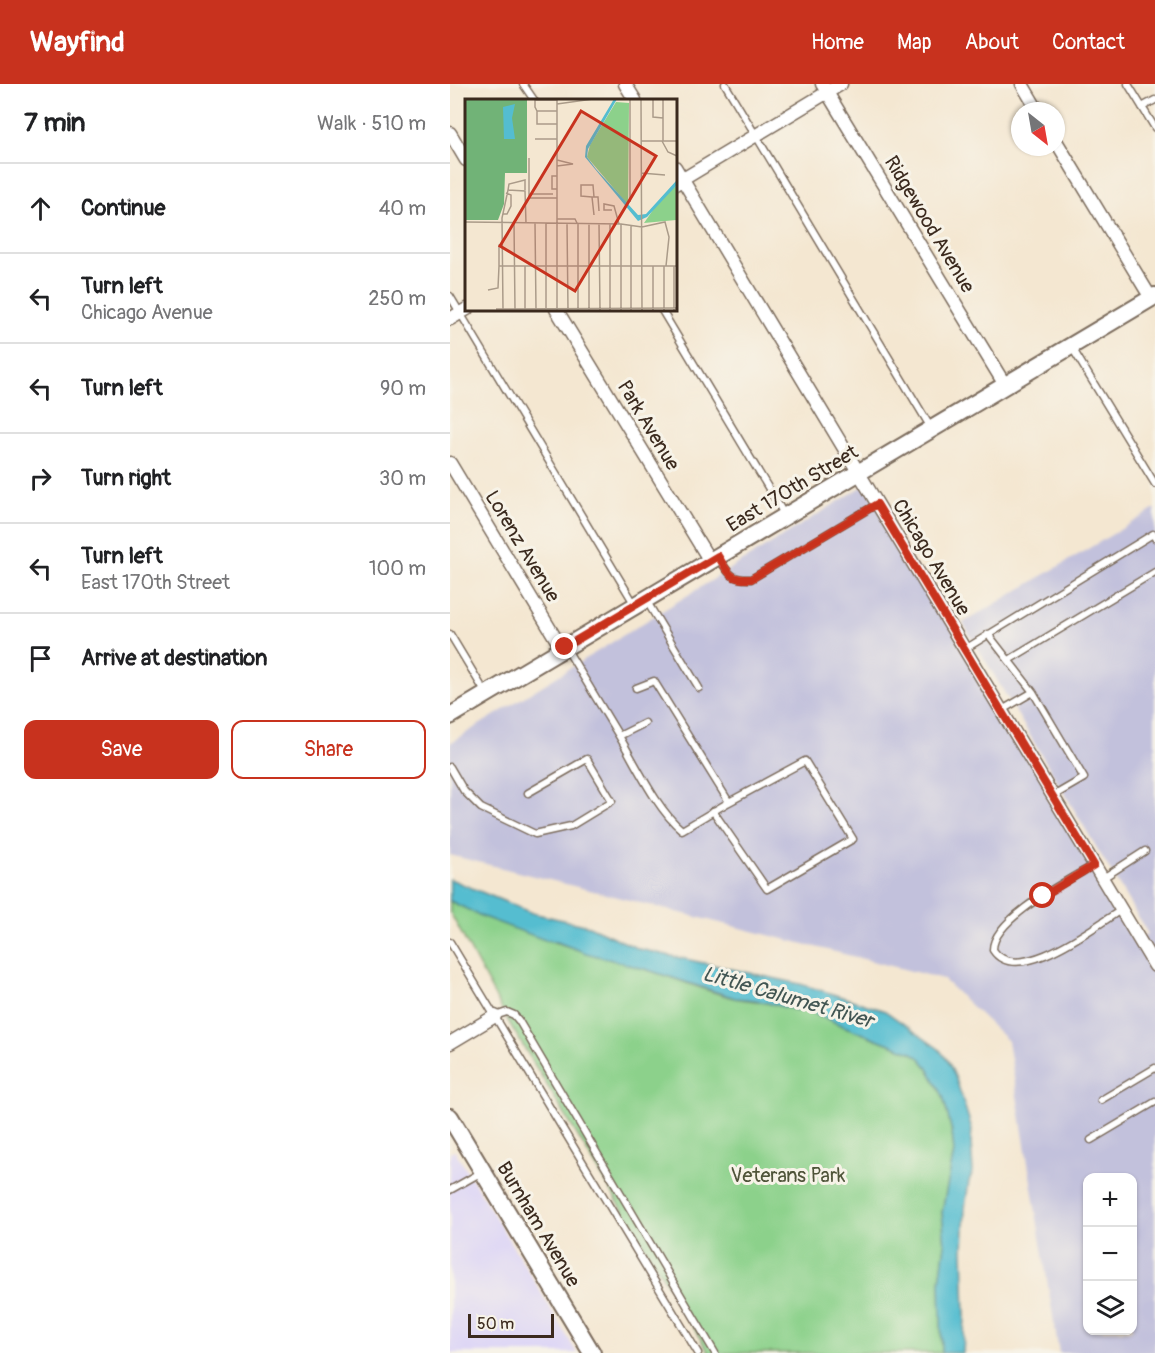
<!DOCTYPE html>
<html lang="en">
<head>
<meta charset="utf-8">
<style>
	:root { --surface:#fff; --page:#f6f6f6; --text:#202124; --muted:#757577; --line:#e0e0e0; --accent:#c8321e }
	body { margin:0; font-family:Pangolin,sans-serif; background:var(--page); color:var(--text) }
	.controls { position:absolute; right:18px; bottom:18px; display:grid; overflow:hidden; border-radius:12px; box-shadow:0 2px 4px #0004 }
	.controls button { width:54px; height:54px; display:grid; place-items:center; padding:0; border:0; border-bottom:2px solid var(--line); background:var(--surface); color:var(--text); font:30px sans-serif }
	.compass { position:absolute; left:561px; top:18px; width:54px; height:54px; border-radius:50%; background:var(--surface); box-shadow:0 2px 4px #0004; rotate:149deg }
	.scale { position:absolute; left:18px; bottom:15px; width:86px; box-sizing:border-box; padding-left:6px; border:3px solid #3b2a1e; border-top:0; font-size:16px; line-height:21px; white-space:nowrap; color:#3b2a1e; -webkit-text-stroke:4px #f7f3e8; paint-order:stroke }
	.stop { position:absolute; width:18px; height:18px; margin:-14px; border:4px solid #c8321e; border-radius:50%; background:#fff }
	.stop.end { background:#c8321e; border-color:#fff; box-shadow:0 2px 6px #0008 }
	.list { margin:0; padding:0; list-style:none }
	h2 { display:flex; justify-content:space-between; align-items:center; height:78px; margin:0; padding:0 24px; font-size:26px }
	h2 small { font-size:20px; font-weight:400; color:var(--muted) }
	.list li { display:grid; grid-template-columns:39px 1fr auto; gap:18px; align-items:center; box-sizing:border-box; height:90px; padding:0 24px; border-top:2px solid var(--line) }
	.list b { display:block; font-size:22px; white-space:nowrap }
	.list p { margin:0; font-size:20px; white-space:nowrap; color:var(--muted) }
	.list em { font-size:20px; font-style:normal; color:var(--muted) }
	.actions { display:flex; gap:12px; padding:18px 24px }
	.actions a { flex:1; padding:14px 0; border:2px solid var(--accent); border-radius:12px; text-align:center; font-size:21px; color:var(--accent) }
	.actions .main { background:var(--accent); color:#fff }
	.icon { flex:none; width:33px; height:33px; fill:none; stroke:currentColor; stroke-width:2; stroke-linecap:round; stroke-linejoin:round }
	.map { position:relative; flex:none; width:705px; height:1269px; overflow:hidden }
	header { display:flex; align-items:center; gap:36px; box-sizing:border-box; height:84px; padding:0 30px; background:var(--accent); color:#fff }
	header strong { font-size:28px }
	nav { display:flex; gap:33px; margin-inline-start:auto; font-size:21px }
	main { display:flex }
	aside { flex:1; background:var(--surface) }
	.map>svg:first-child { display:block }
	.built { fill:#ddd5f6 }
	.industrial { fill:#c2c1dc; fill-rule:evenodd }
	.green { fill:#8cd18b; stroke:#647e54; stroke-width:1.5 }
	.water { fill:#54bdd0; stroke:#487477; stroke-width:1.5 }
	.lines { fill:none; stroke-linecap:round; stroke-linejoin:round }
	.lane-casing { stroke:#7c6c5d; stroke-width:9 }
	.street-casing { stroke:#7c6c5d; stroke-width:15 }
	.secondary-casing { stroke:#7c6c5d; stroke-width:20 }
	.lane { stroke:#fff; stroke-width:6 }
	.street { stroke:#fff; stroke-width:12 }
	.secondary { stroke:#fff; stroke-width:16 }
	.route { stroke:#c8321e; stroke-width:8 }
	.labels { text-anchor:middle; stroke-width:6; stroke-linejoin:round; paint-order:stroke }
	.street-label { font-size:20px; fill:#3b2a1e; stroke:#f7f3e8 }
	.park-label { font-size:20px; fill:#4f5439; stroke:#f7f3e8 }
	.water-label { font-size:21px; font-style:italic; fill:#425653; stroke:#f7f3e8 }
	.inset-road { fill:none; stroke:#aa9b89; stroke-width:1.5 }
	.view { fill:#c8321e; fill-opacity:0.15; stroke:#c8321e; stroke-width:3 }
	.inset-edge { fill:none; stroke:#3b2a1e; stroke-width:3 }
</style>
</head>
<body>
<header>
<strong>Wayfind</strong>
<nav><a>Home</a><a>Map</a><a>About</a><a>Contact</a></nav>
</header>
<main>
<aside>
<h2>7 min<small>Walk · 510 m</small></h2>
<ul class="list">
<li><svg class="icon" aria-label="ahead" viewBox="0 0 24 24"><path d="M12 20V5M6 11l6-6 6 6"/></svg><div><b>Continue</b></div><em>40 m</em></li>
<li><svg class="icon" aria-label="left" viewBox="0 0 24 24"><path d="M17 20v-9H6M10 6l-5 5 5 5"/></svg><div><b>Turn left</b><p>Chicago Avenue</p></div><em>250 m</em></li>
<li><svg class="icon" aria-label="left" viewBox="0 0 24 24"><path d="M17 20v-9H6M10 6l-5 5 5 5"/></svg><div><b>Turn left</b></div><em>90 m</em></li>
<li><svg class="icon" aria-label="right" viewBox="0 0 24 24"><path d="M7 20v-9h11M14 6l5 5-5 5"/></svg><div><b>Turn right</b></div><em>30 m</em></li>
<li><svg class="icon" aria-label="left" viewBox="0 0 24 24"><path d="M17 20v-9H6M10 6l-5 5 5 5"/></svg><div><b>Turn left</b><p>East 170th Street</p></div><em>100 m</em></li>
<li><svg class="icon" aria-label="arrive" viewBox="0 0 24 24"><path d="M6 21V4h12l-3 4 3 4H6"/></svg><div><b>Arrive at destination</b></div></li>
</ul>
<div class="actions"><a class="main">Save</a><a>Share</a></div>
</aside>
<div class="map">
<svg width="705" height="1269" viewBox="0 0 705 1269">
	<rect width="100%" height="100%" fill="#f7f3e8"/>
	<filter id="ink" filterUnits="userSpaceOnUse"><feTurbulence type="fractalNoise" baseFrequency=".0167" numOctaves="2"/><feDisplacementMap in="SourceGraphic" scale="12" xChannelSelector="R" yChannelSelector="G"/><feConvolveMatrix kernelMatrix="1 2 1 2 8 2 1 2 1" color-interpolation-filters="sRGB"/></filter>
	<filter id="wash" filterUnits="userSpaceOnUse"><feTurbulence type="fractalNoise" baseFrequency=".008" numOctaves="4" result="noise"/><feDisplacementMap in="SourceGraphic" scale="24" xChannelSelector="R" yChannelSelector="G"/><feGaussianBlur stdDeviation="1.35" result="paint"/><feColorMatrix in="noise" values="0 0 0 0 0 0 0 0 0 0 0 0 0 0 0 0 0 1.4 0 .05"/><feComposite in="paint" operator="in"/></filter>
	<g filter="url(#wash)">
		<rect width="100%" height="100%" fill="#f4e7d1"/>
		<path class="built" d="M5 1067 98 1220 127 1269H0V1069Z"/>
		<path class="industrial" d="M415 401 688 854 698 850 513 539 705 425V1269H609L558 957 493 895 0 771V659ZM638 1094H682V1246H638Z"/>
		<path class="green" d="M0 817C63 848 130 866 197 886 226 894 254 907 284 914 293 916 302 916 311 918 328 921 343 926 360 925L365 929 393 942 461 968 471 975 478 984 493 1012 502 1048 504 1068 492 1128 495 1161 490 1198 492 1269H259L58 937 0 828Z"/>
		<path class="water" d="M0 795 82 829 139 842 189 865 350 900 402 916 435 927 489 965 498 977 506 995 522 1045 521 1058 523 1087 519 1097 515 1124 513 1166 515 1233 513 1269H492L490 1198 495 1161 492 1128 504 1068 502 1048 493 1012 478 984 471 975 461 968 393 942 364 929 360 925 346 926 305 916 285 914 198 886 136 869 107 858 95 856 33 833 0 817Z"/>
	</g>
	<g filter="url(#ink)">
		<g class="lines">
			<defs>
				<path id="lane" d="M73 0 84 16
					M275 0 481 344
					M678 0 705 44
					M692 23 705 16
					M0 212 185 521
					M211 225 334 430
					M621 262 705 400
					M268 473C279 489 280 496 301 495L427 420
					M196 516 249 604
					M0 550 35 608
					M538 550 583 608
					M116 564 169 652 195 639
					M515 565 703 450 705 454
					M559 576 705 488
					M552 626 583 608 634 694 603 712
					M169 652C186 680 207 726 232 746L279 718 204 597 186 604
					M0 683 14 707 31 724 85 750 121 742 162 717 137 675 78 709
					M263 727 317 805 403 755 355 677 279 718
					M644 781C619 796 542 835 543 866 567 903 645 842 671 826
					M653 794 695 767
					M0 858 248 1269
					M45 932 57 928 64 931 69 937 265 1269
					M651 1016 705 984
					M641 1056 705 1018
					M0 1106 32 1088"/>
				<path id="street" d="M175 0 185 16
					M372 0 555 301
					M572 0 588 27
					M0 49 16 76
					M606 57 701 214
					M225 83 705 882
					M225 100 391 0
					M106 225 260 477
					M0 235 17 225
					M0 379 112 565
					M0 959 45 932"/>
				<path id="secondary" d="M0 632 705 212
					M0 1033 142 1269"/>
			</defs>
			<use href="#lane" class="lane-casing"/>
			<use href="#street" class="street-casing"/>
			<use href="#secondary" class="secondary-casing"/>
			<use href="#lane" class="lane"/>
			<use href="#street" class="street"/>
			<use href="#secondary" class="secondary"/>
		</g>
	</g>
	<g class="lines" filter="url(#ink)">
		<path class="route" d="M115 563 268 472C279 489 279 496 301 495L427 420 644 781 593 812"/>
	</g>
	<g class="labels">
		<g class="street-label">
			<text transform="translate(480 140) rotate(59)" y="7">Ridgewood Avenue</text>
			<text transform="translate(199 341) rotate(59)" y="7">Park Avenue</text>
			<text transform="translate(342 404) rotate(-31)" y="7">East 170th Street</text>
			<text transform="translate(73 462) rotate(59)" y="7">Lorenz Avenue</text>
			<text transform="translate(482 473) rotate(59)" y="7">Chicago Avenue</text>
			<text transform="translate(89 1140) rotate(59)" y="7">Burnham Avenue</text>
		</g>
		<g class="park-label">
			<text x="338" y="1098">Veterans Park</text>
		</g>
		<g class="water-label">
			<text transform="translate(338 913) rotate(16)" y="7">Little Calumet River</text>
		</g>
	</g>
	<g transform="translate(15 15)">
		<rect width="212" height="212" fill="#f4e7d1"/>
		<path d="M151 3 164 4 163 106 122 58 125 46ZM211 87V121L179 124 197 98Z" fill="#8cd18b"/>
		<path d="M1 0H62V74H40L39 105 33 121H0Z" fill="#71b377"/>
		<path d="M149 0H152L123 50 122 58 131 70 173 116 181 115 211 82V87L182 118 173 122 120 58 121 47ZM50 5 47 19 50 40H39L38 8Z" fill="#54bdd0"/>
		<path class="inset-road" d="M165 0V103M176 0 177 211M188 0V18L198 19M198 0V42M92 1H70V8L72 12H92M92 5 128 0M72 12V25H92M70 40H92M176 42H212M197 42 203 53 212 57M64 59V99H92M92 61 108 65 92 67M176 74 200 76M92 77H87V90H92M43 91 44 85 60 81V91M64 95H88M127 98 116 97V86H128L129 98M147 111H139V105L149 107 154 125M38 115H42L46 107V96L41 94M129 116 127 98H133L134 112M92 120H110L112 124M0 123 156 125 177 128 200 123 204 138 201 167M49 124 50 210M70 124 71 210M81 124V210M102 124 103 211M113 124V211M134 124 135 211M156 125V211M38 145 34 146V167H212M60 167V210M188 167V211M209 167V211M23 191 33 189 34 167M31 210 212 209M38 210 37 119 43 91 60 92 61 124M92 211V0M124 211V124M145 211V125M166 211V126M199 211V167"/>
		<path class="view" d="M116 12 191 57 110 192 35 147Z"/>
		<rect width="212" height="212" class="inset-edge"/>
	</g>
</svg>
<div class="controls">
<button>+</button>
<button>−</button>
<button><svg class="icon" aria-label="layers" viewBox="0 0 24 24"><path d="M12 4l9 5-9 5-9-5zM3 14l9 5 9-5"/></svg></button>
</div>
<svg class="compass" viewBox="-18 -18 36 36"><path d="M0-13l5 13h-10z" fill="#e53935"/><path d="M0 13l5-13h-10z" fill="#757577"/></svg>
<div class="scale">50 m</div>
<div class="stop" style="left:593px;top:812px"></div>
<div class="stop end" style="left:115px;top:563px"></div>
</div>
</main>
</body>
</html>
